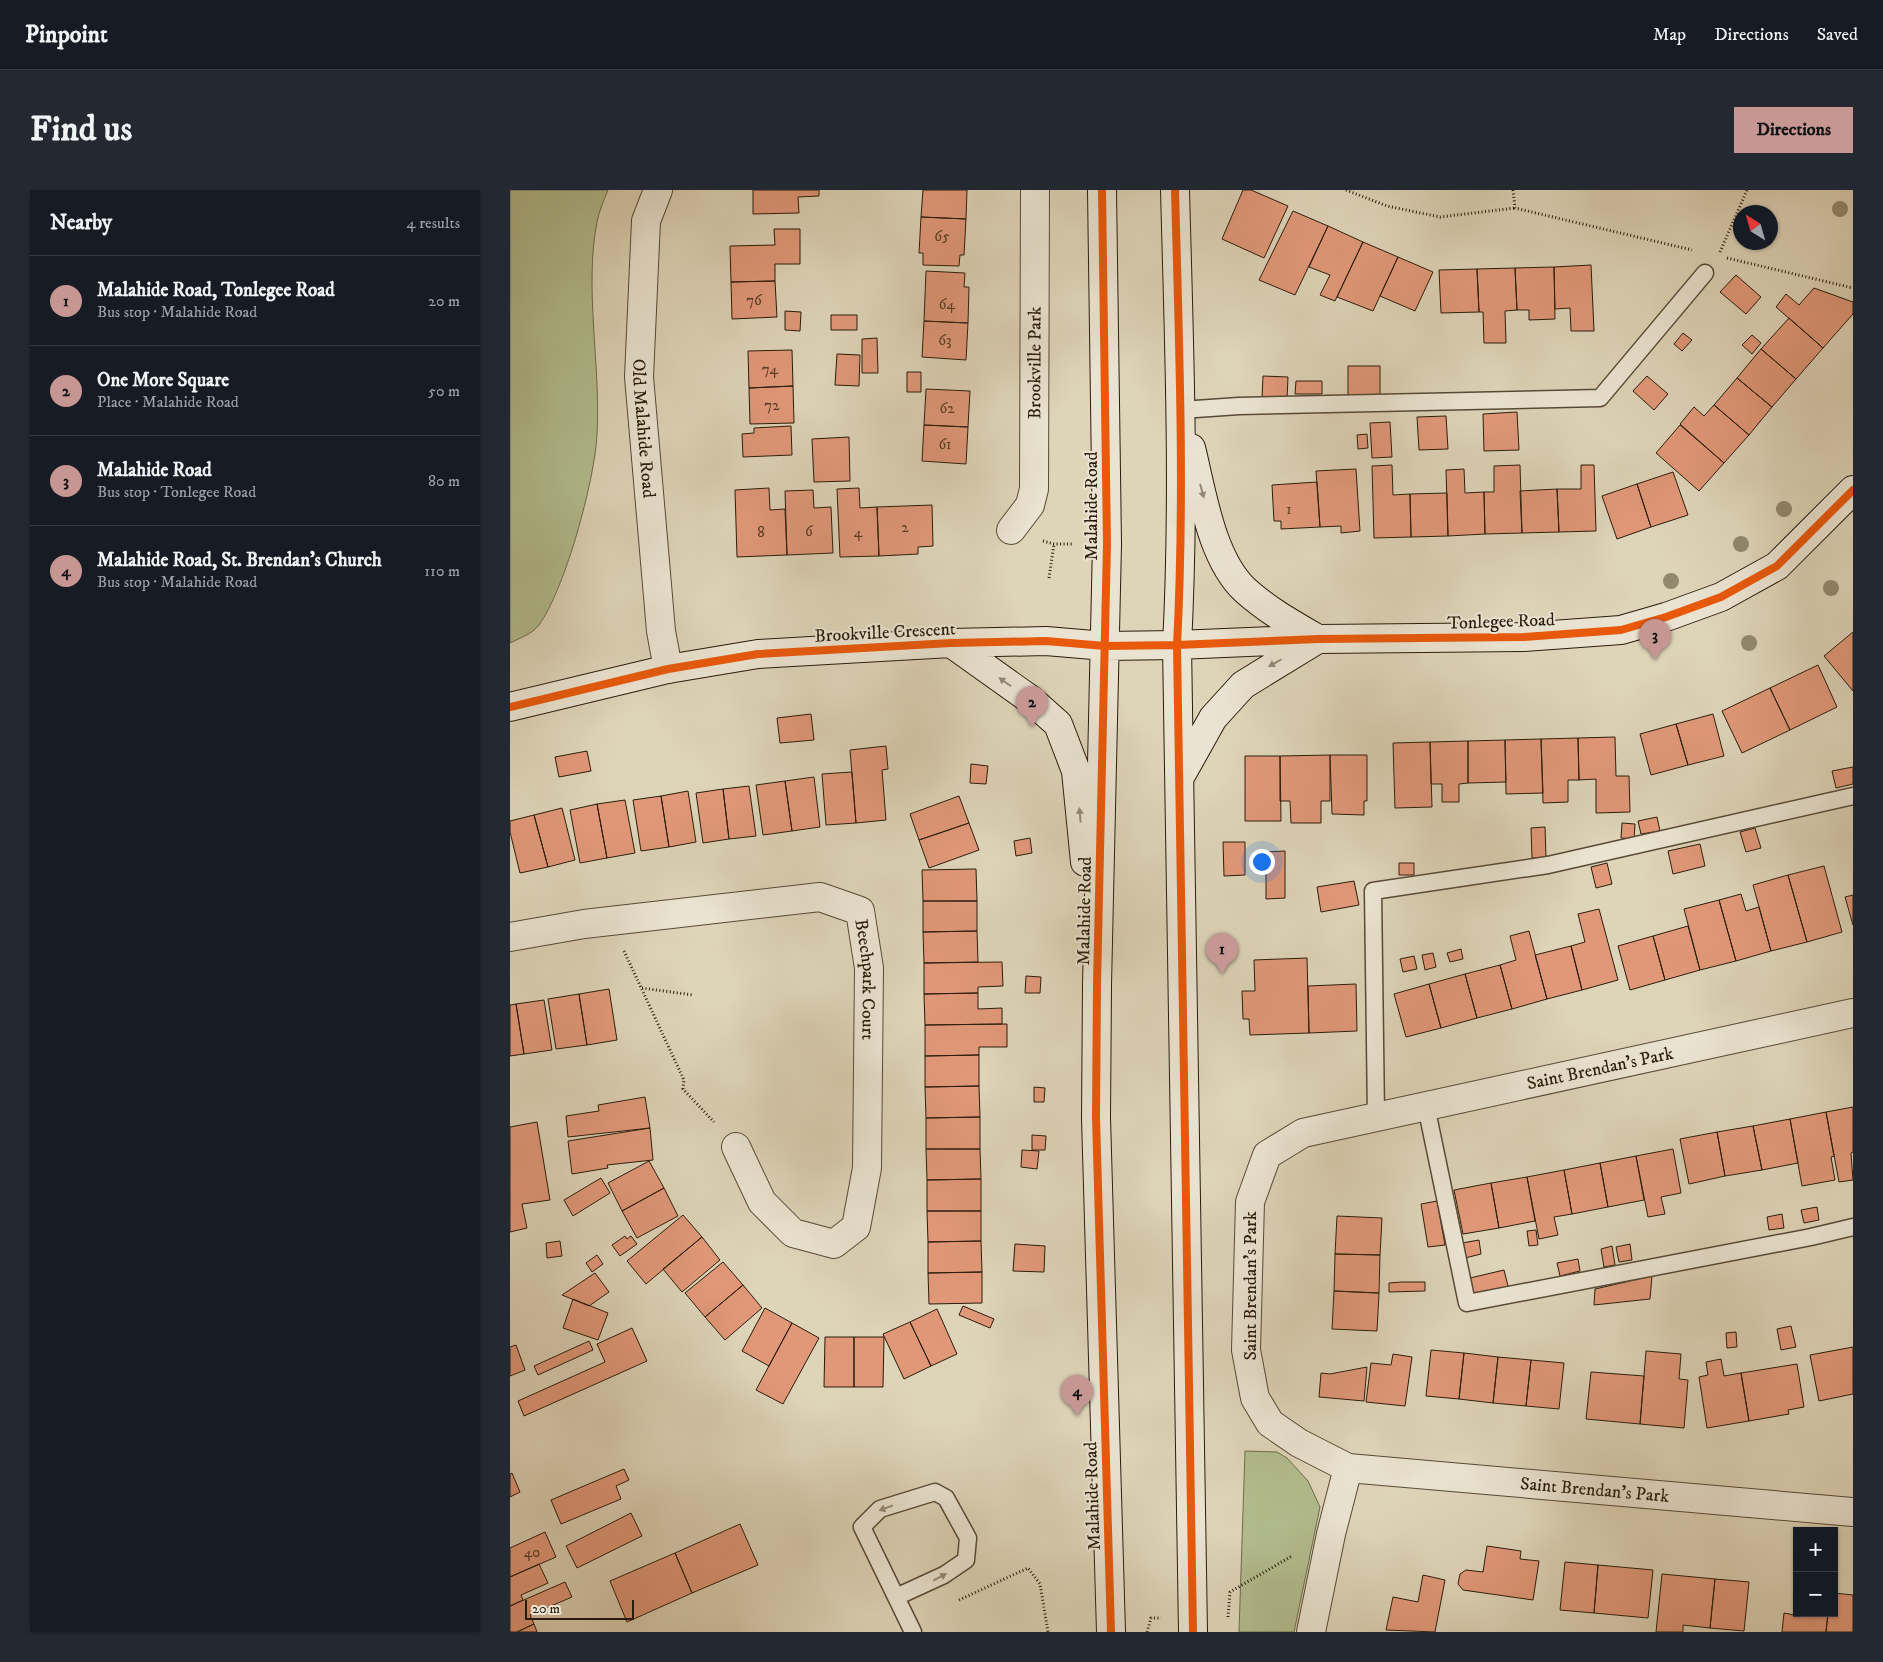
<!DOCTYPE html>
<html lang="en">
<head>
<meta charset="utf-8">
<style>
	:root { --surface:#171b24; --page:#242831; --text:#f1f3f6; --muted:#9ea1a6; --line:#363941; --accent:#c59692 }
	body { margin:0; font-family:"IM FELL DW Pica",serif; background:var(--page); color:var(--text) }
	.controls { position:absolute; right:15px; bottom:15px; display:grid; overflow:hidden; border-radius:0px; box-shadow:0 1px 4px #0004 }
	.controls button { width:45px; height:45px; display:grid; place-items:center; padding:0; border:0; border-bottom:1px solid var(--line); background:var(--surface); color:var(--text); font:25px sans-serif }
	.compass { position:absolute; left:1223px; top:15px; width:45px; height:45px; border-radius:50%; background:var(--surface); box-shadow:0 1px 4px #0004; rotate:323deg }
	.scale { position:absolute; left:15px; bottom:12px; width:109px; box-sizing:border-box; padding-left:5px; border:2px solid #2a1c0b; border-top:0; font-size:14px; line-height:18px; white-space:nowrap; color:#2a1c0b; -webkit-text-stroke:4px #eae3d1; paint-order:stroke }
	.you { position:absolute; left:751px; top:671px; width:18px; height:18px; margin:-12px; border:4px solid #fff; border-radius:50%; background:#1a73e8; box-shadow:0 0 0 8px #1a73e833 }
	.badge { display:grid; place-items:center; width:32px; height:32px; border-radius:50%; background:var(--accent); color:#111; font-size:16px; font-weight:700 }
	.pin { position:absolute; translate:-50% -41px; filter:drop-shadow(0 1px 2px #0008) }
	.pin::after { content:''; position:absolute; top:26px; width:18px; height:15px; background:inherit; clip-path:polygon(0 0,100% 0,50% 100%) }
	.list { margin:0; padding:0; list-style:none }
	h2 { display:flex; justify-content:space-between; align-items:center; height:65px; margin:0; padding:0 20px; font-size:21px }
	h2 small { font-size:16px; font-weight:400; color:var(--muted) }
	.list li { display:grid; grid-template-columns:32px 1fr auto; gap:15px; align-items:center; box-sizing:border-box; height:90px; padding:0 20px; border-top:1px solid var(--line) }
	.list b { display:block; font-size:19px; white-space:nowrap }
	.list p { margin:0; font-size:16px; white-space:nowrap; color:var(--muted) }
	.list em { font-size:16px; font-style:normal; color:var(--muted) }
	.map { position:relative; flex:none; width:1343px; height:1442px; overflow:hidden; border-radius:0px }
	header { display:flex; align-items:center; gap:30px; box-sizing:border-box; height:70px; padding:0 25px; background:var(--surface); border-bottom:1px solid var(--line) }
	header strong { font-size:24px }
	nav { display:flex; gap:28px; margin-inline-start:auto; font-size:18px }
	.intro { display:flex; align-items:center; justify-content:space-between; box-sizing:border-box; height:120px; padding:0 30px }
	h1 { margin:0; font-size:35px }
	.button { padding:12px 22px; border-radius:0px; background:var(--accent); color:#111; font-size:18px; font-weight:700 }
	main { display:flex; gap:30px; padding:0 30px }
	aside { flex:1; background:var(--surface); border-radius:0px; box-shadow:0 1px 4px #0004 }
	.map>svg:first-child { display:block }
	.green { fill:#b2bc8e; stroke:#6e6c4c }
	.building { fill:#e19879; stroke:#2a1c0b }
	.lines { fill:none; stroke-linecap:round; stroke-linejoin:round }
	.service-casing { stroke:#574a36; stroke-width:19 }
	.minor-casing { stroke:#574a36; stroke-width:30 }
	.secondary-casing { stroke:#2a1c0b; stroke-width:30 }
	.path { stroke:#2a1c0b; stroke-width:3; stroke-dasharray:1 2.5; stroke-linecap:butt }
	.service { stroke:#eae3d1; stroke-width:16 }
	.minor { stroke:#eae3d1; stroke-width:28 }
	.secondary { stroke:#eae3d1; stroke-width:28 }
	.cycleway-casing { stroke:#eae3d1; stroke-width:11 }
	.cycleway { stroke:#e8590c; stroke-width:8 }
	.tree { fill:#92896e }
	.oneway { fill:#948978 }
	.labels { text-anchor:middle; stroke-width:4; stroke-linejoin:round; paint-order:stroke }
	.number-label { font-size:15px; fill:#583b26 }
	.street-label { font-size:18px; fill:#2a1c0b; stroke:#eae3d1 }
</style>
</head>
<body>
<header>
<strong>Pinpoint</strong>
<nav><a>Map</a><a>Directions</a><a>Saved</a></nav>
</header>
<div class="intro"><h1>Find us</h1><a class="button">Directions</a></div>
<main>
<aside>
<h2>Nearby<small>4 results</small></h2>
<ul class="list">
<li><span class="badge">1</span><div><b>Malahide Road, Tonlegee Road</b><p>Bus stop · Malahide Road</p></div><em>20 m</em></li>
<li><span class="badge">2</span><div><b>One More Square</b><p>Place · Malahide Road</p></div><em>50 m</em></li>
<li><span class="badge">3</span><div><b>Malahide Road</b><p>Bus stop · Tonlegee Road</p></div><em>80 m</em></li>
<li><span class="badge">4</span><div><b>Malahide Road, St. Brendan's Church</b><p>Bus stop · Malahide Road</p></div><em>110 m</em></li>
</ul>
</aside>
<div class="map">
<svg width="1343" height="1442" viewBox="0 0 1343 1442">
	<rect width="100%" height="100%" fill="#ded4b8"/>
	<filter id="stains"><feTurbulence type="fractalNoise" baseFrequency=".004" numOctaves="4"/><feColorMatrix values="0 0 0 0 .2 0 0 0 0 .09 0 0 0 0 .02 0 0 0 .5 -.17"/></filter>
	<radialGradient id="worn" r=".72"><stop offset=".6" stop-color="#630" stop-opacity="0"/><stop offset="1" stop-color="#630" stop-opacity=".3"/></radialGradient>
	<path class="green" d="M0 0H98C94 10 89 21 87 32 74 97 91 177 87 244 85 290 55 399 29 435 22 444 10 448 0 453Z
		M735 1261 767 1262 777 1268 798 1291 810 1317 784 1442H729Z"/>
	<path class="building" d="M243 0H309V6L288 7 289 23 243 24Z
		M413 0H457L456 29 411 27Z
		M733 0H741L778 16 754 68 712 49Z
		M783 21 818 36 785 105 749 90Z
		M411 27 456 29 454 65H450L449 76 413 75V63H409Z
		M818 36 853 52 825 111 810 105 820 85 799 77Z
		M264 39H290V74H265V91L221 92 220 56 265 55Z
		M853 52 888 67 863 121 827 107Z
		M888 67 923 82 905 121 870 106Z
		M1081 75 1084 141H1061L1060 118 1045 119 1044 77Z
		M1044 77 1045 129 1019 130V120H1007L1005 78Z
		M1005 78 1007 120 995 121 996 153H974L973 122H969L967 79Z
		M967 79 969 122 931 123 929 80Z
		M416 81 455 83 454 97H459L458 133 414 131Z
		M1226 85 1251 107 1236 124 1210 102Z
		M265 91 267 127 222 129 221 92Z
		M1304 98 1343 112V124L1313 158 1266 117 1276 104 1289 115Z
		M275 121 291 122 290 141 275 140Z
		M321 125H347V140H321Z
		M1279 128 1313 158 1286 189 1251 159Z
		M414 131 458 133 456 170 412 167Z
		M1173 143 1182 150 1172 161 1164 154Z
		M1242 145 1251 153 1242 164 1232 155Z
		M367 148 368 183H352V149Z
		M1251 159 1286 189 1262 217 1227 188Z
		M282 160 283 196 239 198 238 161Z
		M327 164 350 165 349 196 325 195Z
		M838 176H870V206H838Z
		M397 182H411V202H397Z
		M753 186 778 187 777 209 752 208Z
		M1137 186 1158 204 1144 220 1123 201Z
		M1227 188 1262 217 1239 245 1204 215Z
		M786 191H812V204H785Z
		M283 196 284 233 240 234 239 198Z
		M416 199 460 201 458 237 414 235Z
		M1204 215 1239 245 1214 273 1170 234 1184 217 1194 226Z
		M1007 222 1009 260 974 261 973 224Z
		M936 226 938 259 909 260 907 227Z
		M880 232 882 267 862 268 860 233Z
		M414 235 458 237 456 274 412 271Z
		M1170 235 1214 273 1189 301 1146 263Z
		M281 236 282 265 233 267 232 244 244 243V238Z
		M857 244 858 258 848 259 847 245Z
		M339 247 340 291 304 292 302 249Z
		M882 275 883 305 900 304 901 347 864 348 862 276Z
		M1010 275 1012 343 975 344 974 302H984V276Z
		M1071 275H1084L1086 341 1049 342 1047 299H1071Z
		M846 279 850 341 831 343V336L810 337 806 281Z
		M954 279 955 303 974 302 975 344 938 346 936 280Z
		M1163 282 1178 325 1141 337 1127 294Z
		M807 292 810 337 771 339V331H764L762 295Z
		M1127 294 1141 337 1107 349 1092 306Z
		M259 298 260 320 275 319 277 365 227 367 225 300Z
		M349 298 350 318 367 317 369 366 330 367 327 299Z
		M1047 299 1049 342 1012 343 1010 301Z
		M303 300 304 318 321 317 323 363 277 365 275 301Z
		M937 303 938 346 901 347 900 304Z
		M422 315 423 356 408 357V364L369 366 367 317Z
		M1343 442V501L1314 466Z
		M1308 475 1327 517 1280 540 1260 498Z
		M1260 498 1280 540 1232 563 1212 521Z
		M301 524 304 550 270 553 267 528Z
		M1203 524 1214 566 1178 575 1166 534Z
		M1166 534 1178 575 1141 585 1130 544Z
		M1105 547 1106 586H1119L1120 622 1086 623V589L1069 590 1068 548Z
		M1068 548 1069 590H1058V612L1033 613 1031 549Z
		M1031 549 1033 603 996 604 995 550Z
		M995 550 996 592 958 593V551Z
		M958 551V593L949 594V612H932V594H921L920 552Z
		M920 552 922 617 885 618 883 553Z
		M376 556 378 579 372 580 376 630 346 633 340 560Z
		M77 561 81 581 49 587 45 567Z
		M820 565H857V611H854V625L822 624Z
		M820 565V611H811V633H781L780 611H770V566Z
		M735 566H770L771 631H735Z
		M461 574 478 576 476 594 460 593Z
		M1343 577V594L1326 598 1322 581Z
		M342 582 346 633 316 635 312 584Z
		M304 587 310 637 282 641 275 591Z
		M275 591 282 641 253 645 246 595Z
		M239 596 246 646 219 649 213 599Z
		M213 599 219 649 193 653 186 603Z
		M178 601 186 652 159 657 151 606Z
		M151 606 159 657 131 661 123 610Z
		M449 606 459 633 409 650 400 624Z
		M115 610 125 663 97 668 87 614Z
		M87 614 97 668 70 673 60 620Z
		M52 618 65 670 38 677 24 625Z
		M24 625 38 677 10 683 0 642V631Z
		M1147 627 1150 641 1131 644 1128 631Z
		M459 633 469 660 419 678 409 650Z
		M1112 633 1125 634 1124 649 1111 648Z
		M1035 637 1036 668H1022L1021 638Z
		M1245 638 1251 658 1236 662 1230 642Z
		M520 648 522 663 506 666 504 651Z
		M713 652H735V685L714 686Z
		M1190 654 1195 676 1163 684 1158 661Z
		M775 661V708L756 709V662Z
		M889 673H904V685H889Z
		M1097 673 1102 694 1086 698 1081 677Z
		M1314 676 1332 742 1297 752 1278 685Z
		M466 679 467 711H413L412 680Z
		M1278 685 1297 752 1261 761 1243 695Z
		M844 691 849 715 811 722 807 697Z
		M1231 704 1236 721 1249 717 1261 761 1226 771 1209 710Z
		M1343 705V735L1335 707Z
		M1209 710 1226 771 1190 780 1174 719Z
		M413 711H467V741L413 742Z
		M1089 719 1108 790 1072 800 1061 756 1075 752 1068 724Z
		M1178 736 1190 780 1155 790 1143 746Z
		M467 741 468 772 414 773 413 742Z
		M1019 741 1037 809 1002 819 990 775 1006 770 1000 746Z
		M1143 746 1155 790 1120 800 1108 756Z
		M1061 756 1072 800 1037 809 1025 765Z
		M951 759 953 769 940 772 937 763Z
		M923 763 926 777 915 780 912 765Z
		M904 766 907 779 893 782 890 769Z
		M797 768 799 843 740 845 739 829H733L732 801H745L744 770Z
		M492 772 493 796 468 797V803L414 804V773Z
		M990 775 1002 819 967 828 955 784Z
		M955 784 967 828 931 838 919 794Z
		M516 786 531 787 530 803H515Z
		M846 794 847 841 799 843 798 796Z
		M919 794 931 838 896 847 884 804Z
		M99 799 107 850 77 855 69 804Z
		M468 803V819L492 818V834L415 835 414 804Z
		M69 804 77 855 46 859 38 809Z
		M34 810 42 860 14 864 6 814Z
		M6 814 14 864 0 866V815Z
		M497 834V857H469V865L415 866V835Z
		M469 865V896L415 897V866Z
		M469 896 470 927 416 928 415 897Z
		M524 897 535 898 534 912H524Z
		M135 907 140 938 58 947 56 926 89 921 88 915Z
		M1343 917V962L1341 963 1343 990 1329 992 1316 922Z
		M1316 922 1324 966 1321 967 1325 990 1292 996 1280 929Z
		M470 927V959H416V928Z
		M1280 929 1288 973 1252 980 1243 936Z
		M27 932 40 1010 12 1014 17 1038 0 1042V937Z
		M1243 936 1252 980 1215 986 1207 942Z
		M140 938 143 970 97 975 98 978 62 984 58 951Z
		M1207 942 1215 986 1179 994 1170 949Z
		M522 945 536 946 535 960H522Z
		M416 959H470L471 989 417 990Z
		M1163 959 1171 1003 1151 1007 1155 1024 1138 1027 1126 966Z
		M512 960 529 961 527 979 511 977Z
		M1126 966 1134 1010 1098 1017 1090 973Z
		M139 971 154 998 112 1021 98 993Z
		M1090 973 1098 1017 1062 1024 1054 980Z
		M1054 980 1062 1024 1044 1027 1048 1045 1029 1049 1017 987Z
		M1017 987 1025 1031 989 1038 981 993Z
		M91 988 100 1003 63 1026 54 1010Z
		M471 989V1021H417V990Z
		M981 993 989 1038 953 1044 944 1000Z
		M154 998 168 1026 127 1048 112 1021Z
		M927 1011 935 1055 918 1057 911 1014Z
		M1307 1017 1309 1030 1294 1033 1291 1020Z
		M417 1021H471V1051L418 1052Z
		M1272 1024 1274 1038 1259 1040 1257 1027Z
		M173 1025 192 1047 136 1094 117 1071Z
		M827 1026 872 1028 870 1065 825 1064Z
		M1026 1040 1028 1055 1019 1056 1017 1041Z
		M115 1046 117 1049 121 1046 127 1054 110 1066 102 1055Z
		M192 1047 210 1070 172 1102 153 1079Z
		M969 1050 971 1064 955 1068 952 1053Z
		M50 1051 52 1066 37 1068 36 1053Z
		M471 1051 472 1082 418 1083V1052Z
		M505 1054 535 1056 534 1082 503 1081Z
		M1120 1054 1122 1070 1109 1072 1106 1057Z
		M1102 1056 1105 1075 1094 1077 1091 1059Z
		M825 1064 870 1065 869 1103 824 1101Z
		M87 1065 93 1074 82 1082 76 1073Z
		M1068 1069 1070 1081 1050 1086 1047 1073Z
		M213 1072 233 1095 195 1127 175 1103Z
		M994 1080 999 1100 964 1107 960 1088Z
		M472 1082V1113L419 1114 418 1083Z
		M85 1083 99 1102 79 1116 52 1105Z
		M1142 1086 1140 1109 1084 1115 1085 1099Z
		M892 1092H915V1101L879 1102V1093Z
		M233 1095 252 1118 215 1150 195 1127Z
		M824 1101 869 1103 867 1141 822 1139Z
		M63 1109 98 1123 88 1150 53 1138Z
		M453 1116 484 1129 480 1138 449 1125Z
		M255 1118 282 1133 259 1176 232 1161Z
		M427 1119 447 1164 421 1176 400 1132Z
		M400 1132 421 1176 394 1189 373 1144Z
		M282 1133 309 1148 273 1214 246 1200Z
		M1281 1136 1286 1157 1271 1160 1267 1139Z
		M122 1138 137 1171 14 1226 8 1211 95 1172 87 1154Z
		M1226 1142 1227 1157 1217 1158 1216 1143Z
		M315 1147H344V1197H314Z
		M344 1147H374L373 1197H344Z
		M79 1151 83 1160 28 1185 24 1176Z
		M6 1155 15 1180 0 1186V1157Z
		M1343 1157V1204L1309 1211 1300 1165Z
		M921 1160 954 1163 949 1209 916 1206Z
		M1136 1161 1171 1164 1169 1189 1178 1190 1174 1238 1130 1234Z
		M954 1163 988 1167 983 1213 949 1209Z
		M883 1164 902 1167 895 1216 856 1212 861 1173 881 1175Z
		M988 1167 1021 1170 1016 1216 983 1213Z
		M1211 1169 1214 1186 1231 1183 1239 1231 1197 1238 1189 1187 1198 1185 1196 1172Z
		M1021 1170 1054 1173 1049 1219 1016 1216Z
		M1287 1174 1294 1217 1278 1220 1279 1224 1239 1231 1231 1183Z
		M857 1177 854 1211 809 1207 811 1183 820 1184Z
		M1081 1182 1134 1186 1130 1234 1076 1229Z
		M114 1279 119 1290 106 1296 111 1309 51 1334 41 1310Z
		M2 1283 10 1302 0 1307V1284Z
		M121 1323 132 1346 67 1378 56 1356Z
		M230 1334 248 1375 182 1403 165 1363Z
		M35 1342 46 1367 0 1387V1358Z
		M977 1356 1011 1361 1010 1369 1029 1371 1023 1410 953 1400 948 1394 950 1384 956 1380 973 1382Z
		M165 1363 182 1403 117 1432 100 1391Z
		M1055 1372 1088 1375 1084 1423 1050 1420Z
		M29 1374 38 1393 11 1405 13 1410 0 1416V1387Z
		M1088 1375 1143 1380 1138 1428 1084 1423Z
		M1152 1384 1205 1389 1200 1438 1173 1435V1442H1146Z
		M913 1385 935 1390 925 1442 876 1440 883 1407 908 1412Z
		M1205 1389 1239 1392 1234 1441 1200 1438Z
		M55 1392 62 1407 20 1425 24 1434 7 1442H0V1416Z
		M1287 1399V1423H1318L1316 1442H1272L1274 1423 1284 1425Z
		M1324 1403 1343 1405V1442H1316L1318 1423H1324Z
		M24 1434 27 1442H7Z"/>
	<g class="lines">
		<defs>
			<path id="service" d="M671 220 729 216 1090 208 1195 83
				M916 916 957 1113 1301 1047 1343 1037
				M866 926 863 701 1038 675 1343 606
				M386 1407 434 1385 456 1370 458 1348 436 1308 425 1302 370 1319 352 1337 403 1442"/>
			<g id="minor">
				<path id="s1" d="M148 0 136 31 129 187 151 441 158 479"/>
				<path id="s2" d="M501 340 520 315 524 299 525 0"/>
				<path id="s3" d="M0 747 74 734 310 707 350 721 359 778 357 978 346 1037 324 1054 283 1043 252 1012 226 957"/>
				<path id="s4" d="M1343 823 793 943 757 965 740 1012 736 1160 745 1208 760 1233 789 1253 838 1278 1343 1322"/>
				<path d="M801 1442 821 1344 838 1278"/>
			</g>
			<path id="secondary" d="M592 0 597 354 587 795 586 928 601 1442
				M665 0C669 152 675 303 667 455L683 1442
				M441 453 521 510 548 534 566 581 575 672
				M0 517 158 479 248 464 441 453 536 451 595 456 667 455 808 449 1014 447 1111 440 1156 427 1211 407 1267 376 1343 300
				M670 587 703 528 733 495 808 449C782 434 757 420 735 400 701 368 692 302 681 258"/>
		</defs>
		<use href="#service" class="service-casing"/>
		<use href="#minor" class="minor-casing"/>
		<use href="#secondary" class="secondary-casing"/>
		<path class="path" d="M836 0 877 16 930 27 1005 18
			M1003 0 1005 18 1182 60
			M1210 62 1237 0
			M1217 68 1343 98
			M533 351 544 354H563
			M539 388 544 354
			M114 761 174 890 173 899 204 932
			M132 798 183 805
			M449 1410 518 1378 530 1394 538 1442
			M718 1427 720 1402 782 1366
			M637 1442 641 1428H651"/>
		<use href="#service" class="service"/>
		<use href="#minor" class="minor"/>
		<use href="#secondary" class="secondary"/>
		<defs>
			<path id="cycleway" d="M592 0 597 354 587 795 586 928 601 1442
				M665 0C669 152 675 303 667 455L683 1442
				M0 517 158 479 248 464 441 453 536 451 595 456 667 455 808 449 1014 447 1111 440 1156 427 1211 407 1267 376 1343 300"/>
		</defs>
		<use href="#cycleway" class="cycleway-casing"/>
		<use href="#cycleway" class="cycleway"/>
	</g>
	<g class="tree">
		<circle cx="1330" cy="19" r="8"/>
		<circle cx="1274" cy="319" r="8"/>
		<circle cx="1231" cy="354" r="8"/>
		<circle cx="1161" cy="391" r="8"/>
		<circle cx="1321" cy="398" r="8"/>
		<circle cx="1239" cy="453" r="8"/>
	</g>
	<defs><path id="oneway-solid" d="M-6-.8H1V-3.2L6.5 0L1 3.2V.8H-6Z" transform="scale(1.25)"/></defs>
	<g class="oneway">
		<use href="#oneway-solid" transform="translate(692 301) rotate(75)"/>
		<use href="#oneway-solid" transform="translate(765 473) rotate(150)"/>
		<use href="#oneway-solid" transform="translate(495 492) rotate(-145)"/>
		<use href="#oneway-solid" transform="translate(570 625) rotate(-95)"/>
		<use href="#oneway-solid" transform="translate(376 1318) rotate(160)"/>
		<use href="#oneway-solid" transform="translate(430 1387) rotate(-28)"/>
	</g>
	<g class="labels">
		<g class="number-label">
			<text x="432" y="51">65</text>
			<text x="244" y="115">76</text>
			<text x="437" y="119">64</text>
			<text x="435" y="155">63</text>
			<text x="260" y="184">74</text>
			<text x="262" y="220">72</text>
			<text x="437" y="223">62</text>
			<text x="435" y="259">61</text>
			<text x="779" y="324">1</text>
			<text x="395" y="342">2</text>
			<text x="299" y="346">6</text>
			<text x="251" y="347">8</text>
			<text x="348" y="347">4</text>
			<text x="22" y="1367">40</text>
		</g>
		<g class="street-label">
			<text dy="6" stroke="none"><textPath href="#s2" startOffset="174">Brookville Park</textPath></text>
			<text dy="6" stroke="none"><textPath href="#s1" startOffset="241">Old Malahide Road</textPath></text>
			<text transform="translate(581 316) rotate(-90)" y="6">Malahide Road</text>
			<text transform="translate(991 431) rotate(-2)" y="6">Tonlegee Road</text>
			<text transform="translate(375 442) rotate(-3)" y="6">Brookville Crescent</text>
			<text transform="translate(574 721) rotate(-89)" y="6">Malahide Road</text>
			<text dy="6" stroke="none"><textPath href="#s3" startOffset="424">Beechpark Court</textPath></text>
			<text transform="translate(1090 878) rotate(-12)" y="6">Saint Brendan's Park</text>
			<text transform="translate(740 1096) rotate(-90)" y="6">Saint Brendan's Park</text>
			<text dy="6" stroke="none"><textPath href="#s4" startOffset="1219">Saint Brendan's Park</textPath></text>
			<text transform="translate(582 1306) rotate(-92)" y="6">Malahide Road</text>
		</g>
	</g>
	<rect width="100%" height="100%" filter="url(#stains)"/>
	<rect width="100%" height="100%" fill="url(#worn)"/>
</svg>
<div class="controls">
<button>+</button>
<button>−</button>
</div>
<svg class="compass" viewBox="-18 -18 36 36"><path d="M0-13l5 13h-10z" fill="#e53935"/><path d="M0 13l5-13h-10z" fill="#9ea1a6"/></svg>
<div class="scale">20 m</div>
<div class="you"></div>
<div class="pin badge" style="left:712px;top:784px">1</div>
<div class="pin badge" style="left:522px;top:537px">2</div>
<div class="pin badge" style="left:1145px;top:470px">3</div>
<div class="pin badge" style="left:567px;top:1226px">4</div>
</div>
</main>
</body>
</html>
